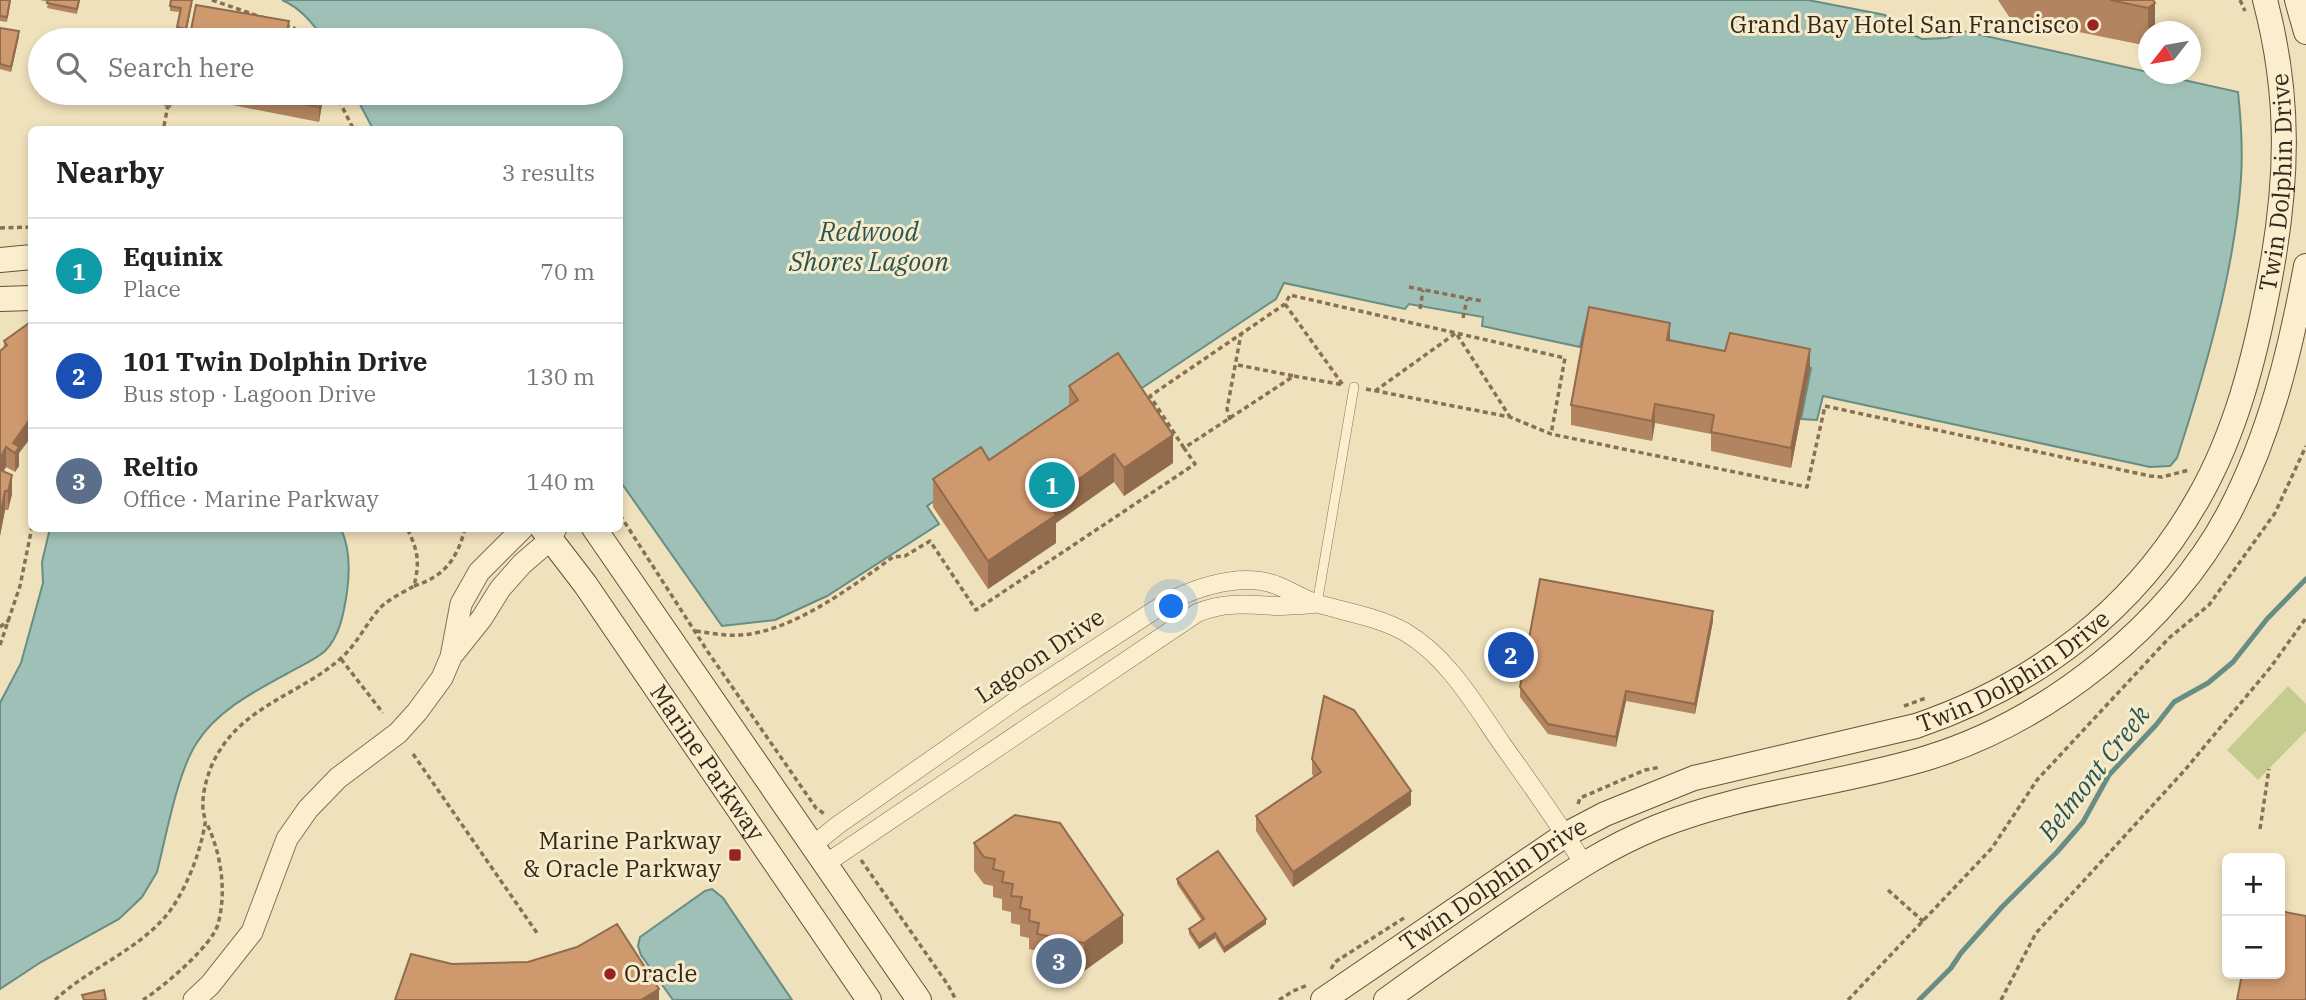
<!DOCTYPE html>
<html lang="en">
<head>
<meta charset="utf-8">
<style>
	:root { --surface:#fff; --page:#f2f2f2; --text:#222; --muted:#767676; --line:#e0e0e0; --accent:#982422 }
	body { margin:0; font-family:"IBM Plex Serif",serif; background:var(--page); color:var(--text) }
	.controls { position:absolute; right:21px; bottom:21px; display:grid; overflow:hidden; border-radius:10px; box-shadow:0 4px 10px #0003 }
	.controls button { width:63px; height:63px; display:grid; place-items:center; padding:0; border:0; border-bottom:2px solid var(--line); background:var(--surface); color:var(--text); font:35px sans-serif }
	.compass { position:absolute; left:2138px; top:21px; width:63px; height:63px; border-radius:50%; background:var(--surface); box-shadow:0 4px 10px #0003; rotate:239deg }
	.you { position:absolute; left:1172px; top:607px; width:24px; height:24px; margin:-18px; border:5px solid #fff; border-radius:50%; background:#1a73e8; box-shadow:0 0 0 10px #1a73e833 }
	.badge { display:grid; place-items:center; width:46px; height:46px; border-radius:50%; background:var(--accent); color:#fff; font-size:23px; font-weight:700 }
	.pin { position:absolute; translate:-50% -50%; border:4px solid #fff; box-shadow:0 2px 7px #0006 }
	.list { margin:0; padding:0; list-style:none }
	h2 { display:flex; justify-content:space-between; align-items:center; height:91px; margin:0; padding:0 28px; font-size:30px }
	h2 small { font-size:23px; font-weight:400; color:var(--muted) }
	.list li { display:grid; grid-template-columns:46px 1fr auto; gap:21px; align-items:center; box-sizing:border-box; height:105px; padding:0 28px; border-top:2px solid var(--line) }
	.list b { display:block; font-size:26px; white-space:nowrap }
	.list p { margin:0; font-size:23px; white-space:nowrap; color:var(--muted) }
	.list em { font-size:23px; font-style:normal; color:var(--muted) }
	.icon { flex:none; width:38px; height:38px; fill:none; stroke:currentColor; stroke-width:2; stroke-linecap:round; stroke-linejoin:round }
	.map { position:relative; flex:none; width:2306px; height:1000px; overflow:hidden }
	.search { position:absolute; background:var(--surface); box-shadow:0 4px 10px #0003; left:28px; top:28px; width:595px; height:77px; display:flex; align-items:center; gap:18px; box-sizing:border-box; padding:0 24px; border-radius:38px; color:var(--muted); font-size:26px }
	.panel { position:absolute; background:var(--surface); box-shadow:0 4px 10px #0003; left:28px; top:126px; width:595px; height:406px; border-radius:10px }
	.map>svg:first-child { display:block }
	.green { fill:#c4cd8f }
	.water { fill:#9fc0b7; stroke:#678d84; stroke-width:2 }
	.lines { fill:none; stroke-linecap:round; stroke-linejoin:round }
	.stream { stroke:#678d84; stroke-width:5 }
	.service-casing { stroke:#877054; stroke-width:10 }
	.minor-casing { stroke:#877054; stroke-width:19 }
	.tertiary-casing { stroke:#877054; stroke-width:23 }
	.secondary-casing { stroke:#685138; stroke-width:26 }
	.path { stroke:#877054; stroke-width:3.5; stroke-dasharray:5 3.5; stroke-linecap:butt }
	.service { stroke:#faeece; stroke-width:9 }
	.minor { stroke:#faeece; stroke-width:18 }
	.tertiary { stroke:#faeece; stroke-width:21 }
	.secondary { stroke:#faeece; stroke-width:24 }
	.wall { fill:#b2845f }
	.shaded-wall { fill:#916b4d }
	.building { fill:#cf996e; stroke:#916b4d; stroke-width:2 }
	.poi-dot { fill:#982422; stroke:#f6ebca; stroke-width:2.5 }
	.labels { text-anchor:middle; stroke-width:6; stroke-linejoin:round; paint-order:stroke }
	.poi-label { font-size:24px; fill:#35281a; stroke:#f6ebca; text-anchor:end }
	.street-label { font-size:24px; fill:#35281a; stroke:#f6ebca }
	.water-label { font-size:26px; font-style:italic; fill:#285554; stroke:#f6ebca }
</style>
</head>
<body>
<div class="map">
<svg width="2306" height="1000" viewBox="0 0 2306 1000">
	<rect width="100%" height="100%" fill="#efe1bb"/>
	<path class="green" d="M2288 686 2306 704V731L2258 780 2227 750Z"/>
	<path class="water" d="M282 0H1808L1885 15 1898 28 1922 39 1947 38 1963 31 2238 92C2241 120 2243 149 2241 178 2235 269 2205 372 2177 458L2170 466 2150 467 1823 396 1817 420 1801 419 1811 368 1726 349 1722 366 1692 345 1586 322 1580 347 1482 326 1483 317 1409 304 1405 309 1284 283 1276 299 1133 394 998 458 927 506 939 524 827 596 775 620 722 626 620 481V130L373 129 354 93H611V40H325C313 24 301 8 282 0Z
		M50 528 341 529C350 548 350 570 347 592 344 612 340 636 325 651 315 660 300 666 288 673 255 691 216 711 196 744 177 774 166 837 157 872L142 897 119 919 41 962 0 989V703L21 663 43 583 42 562Z
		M712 889 723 898 792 1000H673L641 955 638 946 640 937 705 891Z"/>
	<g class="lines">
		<path class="stream" d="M1919 1000 1951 968 1961 953 2002 907 2057 852 2083 822 2109 775 2156 725 2174 702 2208 683 2233 662 2267 619 2306 579"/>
		<defs>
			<path id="service" d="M1317 604 1354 387"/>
			<path id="minor" d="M813 845 838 825 1018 699 1167 602C1198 587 1242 572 1276 585 1290 590 1304 600 1319 604 1349 613 1378 617 1405 632 1448 657 1475 705 1502 744 1530 783 1558 822 1583 863
				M825 864 1197 613C1223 602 1246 604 1274 606 1287 606 1301 605 1314 604"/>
			<path id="tertiary" d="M454 653 482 618 500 589 522 564 551 539 556 528
				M194 1000 210 985 252 932 287 839 308 809 338 778 398 733 417 712 442 678 451 657 461 604 479 572 523 528"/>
			<g id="secondary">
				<path d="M2297 0 2306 32"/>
				<path d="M0 260 32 257"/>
				<path d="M0 299 32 298"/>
				<path id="s1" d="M542 528 585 584 869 1000"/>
				<path d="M594 528 919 1000"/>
				<path id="s2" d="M1323 1000 1565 835 1605 814 1694 778 1916 726C2036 685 2135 610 2198 499 2236 433 2255 357 2269 283 2288 184 2291 98 2265 0"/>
				<path d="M1386 1000C1432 967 1479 934 1526 902 1569 873 1608 847 1657 827 1743 792 1838 785 1927 758 2048 721 2169 625 2229 513 2270 435 2290 352 2306 266"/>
			</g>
		</defs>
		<use href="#service" class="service-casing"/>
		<use href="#minor" class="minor-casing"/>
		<use href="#tertiary" class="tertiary-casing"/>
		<use href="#secondary" class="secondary-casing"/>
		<path class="path" d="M212 0 264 18
			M2240 0 2245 11
			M285 25 294 28 304 40
			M181 40 183 30
			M335 93 354 130
			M164 126 168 105
			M0 228 32 227
			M1409 287 1482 301
			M1285 304 1343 385
			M1420 309 1423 290
			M1463 318 1467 299
			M1238 365 1294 376
			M1366 389 1510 417 1551 434 1807 487 1825 406 2150 476 2162 477 2189 470
			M1375 391 1456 333 1510 417
			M1230 420 1227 409 1241 334
			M1184 448 1150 396 1285 304 1290 295 1565 358 1551 434
			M620 515 708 652 816 808 826 815
			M414 586C444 577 458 558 465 528
			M0 627 9 620
			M696 631C710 633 725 636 739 635 791 633 853 586 893 557L905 556 930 541 976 610 1195 464 1184 448 1294 376 1344 385
			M0 645 20 586 32 527
			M341 659 383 713
			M1904 706 1926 698
			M413 754 537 933
			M1578 804 1580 798 1645 770 1661 767
			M2260 829 2269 769
			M861 860 948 985 956 1000
			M1888 890 1924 922
			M1331 969 1335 962 1404 918
			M55 1000C91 966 143 949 172 908 188 884 200 853 205 824 206 819 203 814 203 809 202 795 206 780 211 767 237 707 294 698 339 660 358 644 367 621 382 606 391 598 404 592 414 586 420 561 418 551 407 528
			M143 1000C163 987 212 946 218 924 227 892 221 853 207 824
			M1279 1000 1293 991 1308 985
			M1848 1000 1992 848 2037 780 2169 638 2209 605 2275 513 2306 446
			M2001 1000 2036 933 2184 771 2270 668 2306 618"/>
		<use href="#service" class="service"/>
		<use href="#minor" class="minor"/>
		<use href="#tertiary" class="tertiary"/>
		<use href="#secondary" class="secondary"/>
	</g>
	<path class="wall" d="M0 0H11L7 22 0 21Z
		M40 0H80L77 14 47 8 48 2Z
		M1998 0H2153L2155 32 2148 46 2010 18Z
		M192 3 186 34 177 32 180 12 170 11V6Z
		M0 28 19 36 11 72 0 69Z
		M166 93H174L171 108 164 106Z
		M181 93H324L319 122 181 95Z
		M32 321V436L19 453V466L15 472 6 467 3 471 12 494 8 510H5L0 536 4 341Z
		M1670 340 1810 369 1791 468 1711 451V434L1655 423 1652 441 1571 425V405Z
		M1069 386 1173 463 1124 496 1114 482 1056 523V543L988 589 933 507V479L989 460 1069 406Z
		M1713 621 1695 714 1626 701 1616 747 1548 734 1520 697V687Z
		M1312 759 1411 805 1293 887 1256 831V816L1314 777 1312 774Z
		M974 843 1123 943 1084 971 1037 962V951L1029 949V938L1020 936V925L1011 923V912L1002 910V899L993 897V886L984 884 974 871Z
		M1177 879 1266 924 1224 953 1215 938 1199 949 1189 934V929L1202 921 1177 884Z"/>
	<path class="shaded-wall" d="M192 0V3L186 34V29Z
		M2155 3V32H2148V46V8Z
		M19 31V36L11 72V67Z
		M322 93H324L319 122V107Z
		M1670 323V342L1667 340Z
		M1810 349V369L1791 468V448Z
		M1655 404V423L1652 441V421Z
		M32 416V436L19 453V466L15 472V453L13 443Z
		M1173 435V463L1124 496V468Z
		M6 447V467L0 478V459Z
		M1114 454V482L1056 523V543L988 589V561L1047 502Z
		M12 475V494L8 510V491Z
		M5 491V510L0 536V516Z
		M1713 611V621L1695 714V704Z
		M1626 691V701L1616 747V737Z
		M1411 791V805L1293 887V872Z
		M1123 915V943L1084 971V943Z
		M1266 919V924L1224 953V948Z
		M1215 933V938L1199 949V944Z
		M659 989V1000H641Z"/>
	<path class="building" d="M0 0H10L7 17 0 16Z
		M48 0H79L77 9 47 3Z
		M171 0H192L186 29 177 27 181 8 170 6Z
		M2110 0H2153L2155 3 2148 8Z
		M196 5 289 21 286 36 294 38V40H189Z
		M0 28 19 31 11 67 0 64Z
		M166 93H173L171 103 164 101Z
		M245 93H322L319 107Z
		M1589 307 1670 323 1667 340 1725 351 1730 333 1810 349 1791 448 1711 432 1714 415 1655 404 1652 421 1571 405Z
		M32 321V416L13 443 19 447 15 453 6 447 0 459V351L7 345 4 341Z
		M1118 353 1173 435 1124 468 1114 454 1047 502 1056 515 988 561 933 479 981 447 989 460 1078 400 1069 386Z
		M0 470 12 475 8 491H5L0 516Z
		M1540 579 1713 611 1695 704 1626 691 1616 737 1548 724 1520 687Z
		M1324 696 1354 710 1411 791 1293 872 1256 816 1321 772 1312 759Z
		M1015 815 1060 823 1123 915 1084 943 1037 934 1039 923 1029 921 1030 910 1020 908 1022 897 1011 896 1013 884 1002 882 1004 872 993 869 995 859 984 857 974 843Z
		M1218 851 1266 919 1224 948 1215 933 1199 944 1189 929 1204 919 1177 879Z
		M2280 911 2306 916V1000H2237L2242 974H2280Z
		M617 924 659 989 641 1000H395L411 954 452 964 528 962 577 947Z
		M104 990 106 1000H84L82 995Z"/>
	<g class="poi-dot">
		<circle cx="2093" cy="25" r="7"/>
		<rect x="728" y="848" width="14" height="14" rx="3.5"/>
		<circle cx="610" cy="974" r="7"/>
	</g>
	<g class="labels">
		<g class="poi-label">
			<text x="2079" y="33">Grand Bay Hotel San Francisco</text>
			<text x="721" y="849">Marine Parkway<tspan x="721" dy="28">&amp; Oracle Parkway</tspan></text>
			<text x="624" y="982" text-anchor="start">Oracle</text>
		</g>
		<g class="street-label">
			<text dy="8" stroke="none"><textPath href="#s2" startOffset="1362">Twin Dolphin Drive</textPath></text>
			<text transform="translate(1040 656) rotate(-34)" y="8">Lagoon Drive</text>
			<text dy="8" stroke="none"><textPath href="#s2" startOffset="774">Twin Dolphin Drive</textPath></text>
			<text dy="8" stroke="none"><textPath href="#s1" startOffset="287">Marine Parkway</textPath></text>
			<text dy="8" stroke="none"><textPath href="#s2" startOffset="206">Twin Dolphin Drive</textPath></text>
		</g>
		<g class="water-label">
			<text x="869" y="241">Redwood<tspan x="869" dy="30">Shores Lagoon</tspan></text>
			<text transform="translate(2094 773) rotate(-52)" y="9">Belmont Creek</text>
		</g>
	</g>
</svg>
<div class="controls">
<button>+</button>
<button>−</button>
</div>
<svg class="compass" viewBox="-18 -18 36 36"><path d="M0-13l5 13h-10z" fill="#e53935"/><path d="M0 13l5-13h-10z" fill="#767676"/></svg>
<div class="you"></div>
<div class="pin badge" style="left:1052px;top:485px;background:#0f9aa8">1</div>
<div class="pin badge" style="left:1511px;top:655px;background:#1a4fb4">2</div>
<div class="pin badge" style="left:1059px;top:961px;background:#5c6f8a">3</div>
<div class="search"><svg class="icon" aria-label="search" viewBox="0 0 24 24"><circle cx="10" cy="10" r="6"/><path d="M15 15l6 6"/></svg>Search here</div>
<section class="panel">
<h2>Nearby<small>3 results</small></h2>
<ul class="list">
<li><span class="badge" style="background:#0f9aa8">1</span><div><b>Equinix</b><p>Place</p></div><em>70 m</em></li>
<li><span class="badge" style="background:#1a4fb4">2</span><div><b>101 Twin Dolphin Drive</b><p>Bus stop · Lagoon Drive</p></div><em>130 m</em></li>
<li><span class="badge" style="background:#5c6f8a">3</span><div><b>Reltio</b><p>Office · Marine Parkway</p></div><em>140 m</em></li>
</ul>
</section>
</div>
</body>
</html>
